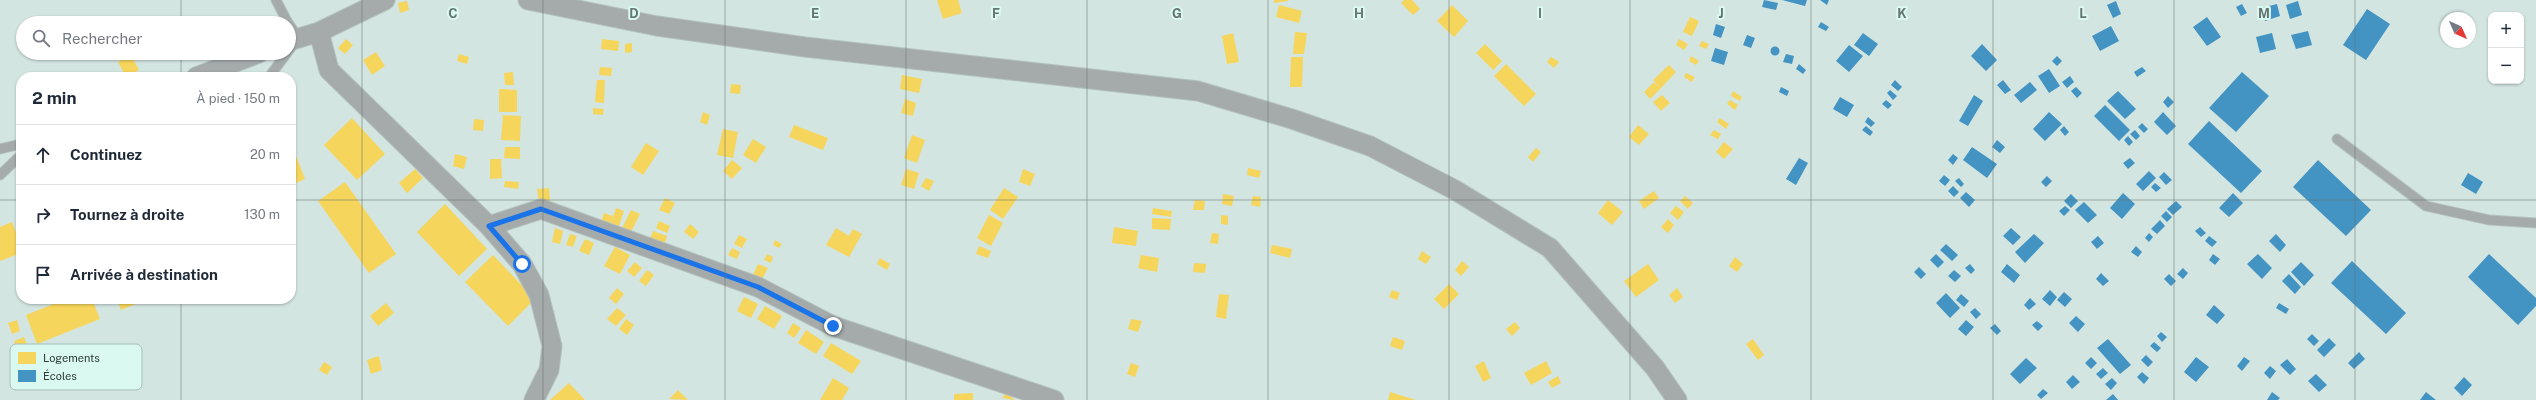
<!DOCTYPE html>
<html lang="fr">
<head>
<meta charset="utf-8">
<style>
	:root { --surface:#fff; --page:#f6f6f7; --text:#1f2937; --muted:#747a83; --line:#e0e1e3 }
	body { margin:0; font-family:"Public Sans",sans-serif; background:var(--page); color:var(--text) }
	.controls { position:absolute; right:12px; top:12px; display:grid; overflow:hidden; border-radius:8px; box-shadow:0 1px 3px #0004 }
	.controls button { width:36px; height:36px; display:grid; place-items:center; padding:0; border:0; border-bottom:1px solid var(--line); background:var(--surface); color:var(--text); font:20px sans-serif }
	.compass { position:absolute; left:2440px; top:12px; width:36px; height:36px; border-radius:50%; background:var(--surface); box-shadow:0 1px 3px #0004; rotate:135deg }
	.stop { position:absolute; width:12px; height:12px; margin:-9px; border:3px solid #1a73e8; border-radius:50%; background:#fff }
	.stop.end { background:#1a73e8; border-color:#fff; box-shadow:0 1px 4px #0008 }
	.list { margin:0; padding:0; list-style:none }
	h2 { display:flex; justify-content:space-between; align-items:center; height:52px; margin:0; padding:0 16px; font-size:17px }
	h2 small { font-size:13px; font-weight:400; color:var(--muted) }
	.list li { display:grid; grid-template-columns:26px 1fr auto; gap:12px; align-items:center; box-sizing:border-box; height:60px; padding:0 16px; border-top:1px solid var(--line) }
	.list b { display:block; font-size:15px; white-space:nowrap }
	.list em { font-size:13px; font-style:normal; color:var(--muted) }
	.icon { flex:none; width:22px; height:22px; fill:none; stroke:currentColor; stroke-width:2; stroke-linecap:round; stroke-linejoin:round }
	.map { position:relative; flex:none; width:2536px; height:400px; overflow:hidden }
	.search { position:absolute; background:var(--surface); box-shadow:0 1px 3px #0004; left:16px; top:16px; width:280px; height:44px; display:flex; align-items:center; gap:10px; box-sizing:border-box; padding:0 14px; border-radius:22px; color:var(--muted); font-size:15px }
	.panel { position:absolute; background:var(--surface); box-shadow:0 1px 3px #0004; left:16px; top:72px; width:280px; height:232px; border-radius:16px }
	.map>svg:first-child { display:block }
	.homes { fill:#f6d55c }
	.schools { fill:#4393c3 }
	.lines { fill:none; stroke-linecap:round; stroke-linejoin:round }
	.service-casing { stroke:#b3c1bd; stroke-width:11 }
	.minor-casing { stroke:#b3c1bd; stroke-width:21 }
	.service { stroke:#a4abaa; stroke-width:9 }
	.minor { stroke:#a4abaa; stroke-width:19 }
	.route { stroke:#1a73e8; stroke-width:5 }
	.grid { fill:none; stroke:#677572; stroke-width:1; stroke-opacity:0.55 }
	.key { fill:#d9f9f1; stroke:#a5bfb9; stroke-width:1 }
	.key-label { font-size:11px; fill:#2d3936 }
	.grid-label { font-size:13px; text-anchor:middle; font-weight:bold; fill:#677572; stroke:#d9f9f1; stroke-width:4; stroke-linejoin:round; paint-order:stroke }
</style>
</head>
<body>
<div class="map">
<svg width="2536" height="400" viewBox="0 0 2536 400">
	<rect width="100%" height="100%" fill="#d3e5e0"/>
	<path class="homes" d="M937 0H958L962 13 943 19Z
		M1274 0H1288V1L1274 3Z
		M1404 0H1412L1420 9 1413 15 1401 3Z
		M407 1 409 10 400 13 398 3Z
		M1279 5 1302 11 1299 23 1276 17Z
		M1452 5 1468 21 1454 37 1437 21Z
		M1690 17 1699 21 1692 36 1683 32Z
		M1295 32 1307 33 1304 54H1293Z
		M1233 33 1239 62 1227 64 1222 36Z
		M346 39 353 45 345 54 338 48Z
		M602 39 619 41 618 51 601 49Z
		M1679 39 1688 44 1684 50 1676 45Z
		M1702 41 1709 44 1706 49 1699 46Z
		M632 43V52L625 53V44Z
		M1485 44 1502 61 1493 70 1476 53Z
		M376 52 385 66 372 75 363 60Z
		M459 54 469 57 467 64 457 61Z
		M131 55 139 70 126 77 118 62Z
		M1691 56 1699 61 1696 65 1689 61Z
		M1291 57H1303L1302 87H1290Z
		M1551 57 1559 62 1554 68 1547 62Z
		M1506 64 1536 94 1524 106 1494 76Z
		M1669 65 1676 72 1661 88 1653 80Z
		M600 67 612 68 611 76 599 75Z
		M513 72 514 85H505L504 73Z
		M1686 73 1695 77 1692 82 1684 77Z
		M902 75 922 79 919 93 900 89Z
		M597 80H605L604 103 595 102Z
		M1654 82 1661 88 1650 99 1644 92Z
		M731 84 741 85 740 94 730 93Z
		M499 89 517 90V112H499Z
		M1733 91 1742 97 1740 101 1731 96Z
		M1662 95 1670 103 1661 111 1653 102Z
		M905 99 916 103 913 116 901 113Z
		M1730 100 1738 105 1735 110 1727 104Z
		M593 108 604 109 603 115 593 114Z
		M703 112 710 115 707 125 700 122Z
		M503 115 521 116 520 141 501 140Z
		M352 118 385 154 357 180 324 145Z
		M1720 118 1729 124 1726 129 1717 122Z
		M474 119 484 120 483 131 473 130Z
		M794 125 828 138 823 150 789 137Z
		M1638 125 1649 134 1639 145 1629 137Z
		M723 129 738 132 733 158 717 155Z
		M1714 130 1721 134 1718 139 1710 135Z
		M912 135 925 140 917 163 904 158Z
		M753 139 766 147 756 163 743 155Z
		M1724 142 1733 149 1724 159 1716 152Z
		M291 143 305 179 291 185Z
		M646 143 659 151 643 175 631 167Z
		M505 147H520V159L504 158Z
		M1536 148 1541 152 1533 162 1528 157Z
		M455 154 467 157 464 169 453 166Z
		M490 159H501L502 178 490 179Z
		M732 160 742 168 732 179 723 171Z
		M1248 168 1261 171 1259 178 1247 175Z
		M415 169 423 178 407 193 399 183Z
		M906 169 919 173 914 189 901 185Z
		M1023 169 1035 174 1030 186 1019 182Z
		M926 178 934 181 929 191 921 186Z
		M505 181 519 182 518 189 504 187Z
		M345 182 396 254 369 273 318 201Z
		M549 188 550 202 539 203 537 189Z
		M1004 188 1018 197 1003 219 990 210Z
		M1654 191 1659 198 1644 209 1639 201Z
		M1223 194 1234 196 1232 206 1222 204Z
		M1253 196 1261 197 1260 207 1251 205Z
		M1685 196 1693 203 1688 209 1680 201Z
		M665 198 675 203 669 214 659 210Z
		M1195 200 1205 201 1204 210H1193Z
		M1608 200 1623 212 1612 225 1598 213Z
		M445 204 487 249 459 276 417 232Z
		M1676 206 1684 212 1678 220 1670 213Z
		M616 208 624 211 618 229 610 226Z
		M1153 208 1172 211 1171 217 1152 214Z
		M631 210 640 214 631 232 622 228Z
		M604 213 613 216 610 225 601 222Z
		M989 215 1003 223 991 246 977 238Z
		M1221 215 1228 216V225L1221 224Z
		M1152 218 1171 219 1170 230 1152 229Z
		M1668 219 1674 225 1668 233 1661 227Z
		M659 221 670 226 667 233 656 228Z
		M12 222 21 245V253L0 261V227Z
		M690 224 699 232 693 239 684 232Z
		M1114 227 1138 231 1136 246 1112 243Z
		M555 228 563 231 560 244 552 242Z
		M836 228 849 236 853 229 862 234 849 257 826 245Z
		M653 231 667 236 664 247 649 242Z
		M1212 233 1219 234 1218 244 1210 243Z
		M570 234 577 236 573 247 566 245Z
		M739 235 747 239 742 248 734 244Z
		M585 239 594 243 589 255 579 251Z
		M775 240 782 244 779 248 773 245Z
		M1272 245 1292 249 1290 258 1270 253Z
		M979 246 991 251 988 258 976 254Z
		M615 247 630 255 620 274 604 266Z
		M732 248 740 252 737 259 728 255Z
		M1422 251 1431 257 1426 264 1418 259Z
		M767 254 773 257 771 263 764 260Z
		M493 255 535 299 508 326 465 282Z
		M1141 255 1159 258 1157 272 1138 268Z
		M1735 257 1743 264 1737 272 1729 266Z
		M880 258 890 264 887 270 877 264Z
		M1462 261 1469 267 1461 276 1455 270Z
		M635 262 642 268 634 277 627 271Z
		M1194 263 1206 264 1205 273 1193 272Z
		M758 264 768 268 762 279 753 275Z
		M1648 264 1659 280 1636 297 1624 281Z
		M647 270 654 275 646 286 639 281Z
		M1449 284 1459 294 1444 309 1434 299Z
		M617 288 624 294 616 304 609 298Z
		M1677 288 1683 297 1675 303 1669 295Z
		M1392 290 1400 293 1397 300 1389 297Z
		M1219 294 1229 295 1226 319 1216 317Z
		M744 297 758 304 751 318 737 311Z
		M66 299H92L100 319 37 344 26 315Z
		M117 299H148L121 310Z
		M386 303 394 313 378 326 370 316Z
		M765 306 782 316 774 329 757 319Z
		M617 308 626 315 616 326 607 319Z
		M626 319 634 325 627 335 619 329Z
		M1131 319 1142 321 1138 332 1128 329Z
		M17 320 20 331 12 334 8 323Z
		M1515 322 1520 328 1512 336 1506 329Z
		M793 323 801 328 794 338 787 333Z
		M806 330 824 342 816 354 798 343Z
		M24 337 29 350 19 354 14 341Z
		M1393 337 1405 341 1402 350 1390 346Z
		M1753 339 1764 355 1758 360 1746 344Z
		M831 343 861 361 852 374 823 356Z
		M379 356 382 370 371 374 367 360Z
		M1484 361 1491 378 1483 382 1475 366Z
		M1546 361 1552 373 1531 385 1524 373Z
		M324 362 332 367 327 375 319 370Z
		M1131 363 1139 366 1135 377 1127 374Z
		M1558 376 1561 383 1552 388 1548 382Z
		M833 378 849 388 842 400H820Z
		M569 383 585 400H550Z
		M678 390 688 400 669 399Z
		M1390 392 1416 400H1388Z
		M973 393V400H954V394Z
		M1006 393 1015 400 1002 398Z"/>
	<path class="schools" d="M1764 0 1778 3 1776 10 1762 7Z
		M1782 0H1807L1805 6Z
		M1820 0H1829L1827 5Z
		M2116 1 2121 14 2113 18 2107 5Z
		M2298 1 2302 15 2290 19 2286 5Z
		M2242 4 2247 13 2241 16 2236 7Z
		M2277 4 2280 16 2265 21 2261 8Z
		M2367 9 2390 24 2366 60 2343 45Z
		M2207 17 2221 37 2207 46 2193 27Z
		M1821 22 1829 27 1826 31 1818 27Z
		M1716 24 1725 27 1721 38 1713 35Z
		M2111 26 2119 41 2100 51 2092 36Z
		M2308 31 2312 45 2296 49 2291 35Z
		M1863 33 1878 44 1869 56 1854 45Z
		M2272 33 2276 49 2260 53 2256 37Z
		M1747 35 1755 38 1751 48 1743 45Z
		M1982 44 1997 60 1986 71 1971 56Z
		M1849 45 1863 56 1849 72 1836 61Z
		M1770.5 51a4.5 4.5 0 1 1 9 0a4.5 4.5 0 1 1-9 0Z
		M1715 48 1728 52 1724 65 1711 61Z
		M1786 54 1794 56 1792 64 1783 62Z
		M2057 56 2062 61 2057 66 2052 61Z
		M1799 64 1806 70 1803 74 1796 69Z
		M2142 67 2146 71 2137 77 2134 72Z
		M2049 69 2060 86 2049 93 2038 76Z
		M2242 72 2269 96 2236 132 2209 108Z
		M2070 76 2074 82 2067 88 2062 82Z
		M1895 80 1902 87 1898 91 1891 85Z
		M2003 80 2011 90 2005 94 1997 85Z
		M2030 82 2037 90 2021 103 2014 95Z
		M1781 87 1789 91 1787 96 1779 92Z
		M2076 87 2082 93 2077 98 2071 91Z
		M1890 90 1897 96 1893 100 1887 93Z
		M2118 91 2136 109 2125 119 2107 101Z
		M1974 95 1983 101 1968 126 1959 121Z
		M2168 96 2174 102 2168 108 2163 102Z
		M1840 97 1854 105 1847 117 1833 109Z
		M1886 100 1892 105 1888 109 1882 104Z
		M2105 105 2130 130 2119 141 2094 116Z
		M2049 112 2062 124 2045 141 2033 129Z
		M2163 112 2176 126 2167 135 2154 122Z
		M1868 117 1875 123 1871 127 1865 122Z
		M2209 121 2262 171 2241 193 2188 144Z
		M2142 123 2148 129 2144 133 2138 127Z
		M1866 126 1873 132 1870 136 1862 130Z
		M2064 126 2069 132 2065 136 2060 130Z
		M2135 130 2140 136 2136 140 2130 134Z
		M2128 136 2133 142 2129 146 2124 140Z
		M1997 140 2005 147 2000 153 1992 147Z
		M1972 147 1997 164 1987 178 1963 160Z
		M1953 154 1958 158 1953 165 1948 160Z
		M1799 158 1808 163 1796 185 1786 179Z
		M2130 158 2135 163 2128 169 2123 163Z
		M2318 160 2371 210 2346 236 2293 187Z
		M2149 171 2156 178 2143 191 2136 184Z
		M2164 172 2172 180 2166 185 2159 177Z
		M2468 173 2483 182 2476 194 2461 185Z
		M1944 175 1950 180 1945 186 1939 181Z
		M2047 176 2052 181 2046 187 2041 182Z
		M1959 178 1964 184 1961 187 1955 181Z
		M2155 183 2161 188 2156 192 2151 187Z
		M1953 186 1959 192 1954 197 1948 191Z
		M1966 192 1975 200 1969 207 1960 198Z
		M2123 193 2135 204 2122 219 2110 208Z
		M2233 193 2243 203 2229 217 2219 208Z
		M2071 194 2078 201 2071 208 2064 201Z
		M2176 201 2182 207 2173 215 2167 209Z
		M2084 202 2097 215 2088 223 2075 210Z
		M2065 206 2070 210 2064 216 2059 211Z
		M2166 211 2172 217 2167 222 2161 216Z
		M2160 220 2165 226 2157 234 2151 229Z
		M2200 227 2206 233 2201 237 2195 231Z
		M2011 228 2021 237 2013 245 2003 236Z
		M2149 233 2153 237 2149 242 2145 238Z
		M2034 234 2044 243 2025 263 2015 252Z
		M2276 234 2286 245 2280 252 2269 241Z
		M2098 236 2104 243 2097 249 2091 242Z
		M2209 236 2217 242 2212 247 2205 241Z
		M1946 244 1958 255 1952 261 1940 250Z
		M2136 246 2142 252 2138 257 2131 252Z
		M1936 254 1944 262 1938 268 1930 260Z
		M2213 254 2220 259 2215 265 2209 260Z
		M2258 254 2272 268 2262 279 2247 264Z
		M2489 254 2536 298V306L2518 325 2468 277Z
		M2352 261 2406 313 2386 334 2331 283Z
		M2301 262 2314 275 2304 286 2291 272Z
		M1970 264 1975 270 1971 274 1965 268Z
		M2007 264 2020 275 2014 283 2001 272Z
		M1919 267 1926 274 1921 279 1914 272Z
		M2183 268 2188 273 2183 279 2177 274Z
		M1954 270 1961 276 1955 282 1948 276Z
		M2101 273 2109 281 2103 286 2096 279Z
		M2169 274 2176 281 2171 286 2164 279Z
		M2289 274 2301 287 2295 294 2282 281Z
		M2050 290 2057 297 2050 306 2042 299Z
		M2064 292 2072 299 2065 307 2057 300Z
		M1946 293 1960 308 1950 318 1936 303Z
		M1961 294 1969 301 1964 307 1956 300Z
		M2030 298 2036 304 2029 310 2024 305Z
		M2279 303 2289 309 2286 314 2276 308Z
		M2214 305 2225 315 2217 324 2206 315Z
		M1975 308 1981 314 1976 319 1970 312Z
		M2076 316 2085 324 2078 332 2069 323Z
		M1966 320 1974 327 1966 336 1958 329Z
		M2037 321 2043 326 2038 331 2032 325Z
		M1995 324 2001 331 1997 335 1990 328Z
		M2161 332 2167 337 2162 342 2157 336Z
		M2312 334 2319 341 2314 346 2307 339Z
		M2329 338 2336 345 2324 357 2317 350Z
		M2108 339 2131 365 2120 374 2097 348Z
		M2154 342 2161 348 2157 352 2150 346Z
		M2359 352 2365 359 2354 369 2348 363Z
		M2146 355 2153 362 2148 367 2141 360Z
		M2091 357 2097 363 2091 369 2085 363Z
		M2196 357 2209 367 2196 382 2184 372Z
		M2244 357 2250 361 2242 371 2237 366Z
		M2026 358 2037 368 2020 384 2010 374Z
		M2287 359 2296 369 2290 375 2280 365Z
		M2270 366 2276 371 2270 379 2264 373Z
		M2103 368 2108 373 2101 379 2096 374Z
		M2142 372 2149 378 2144 384 2137 377Z
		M2316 374 2327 385 2319 392 2308 381Z
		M2073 375 2080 382 2072 389 2066 382Z
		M2464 377 2472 385 2462 396 2454 388Z
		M2112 378 2117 383 2111 390 2105 384Z
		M2043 389 2048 393 2041 399 2037 395Z
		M2272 392 2280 398 2278 400H2267Z
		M2426 392 2436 400H2420Z
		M2113 394 2118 400H2106Z"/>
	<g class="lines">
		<defs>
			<path id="service" d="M276 0 288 23
				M289 24 298 38 289 50
				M269 77 287 53
				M2337 139 2426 206 2489 220 2536 223
				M0 149 21 144
				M0 175 21 155"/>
			<path id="minor" d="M528 0 657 26 805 47 1198 91 1292 119 1370 146 1455 190 1550 248 1655 368 1677 400
				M319 32 329 70 489 226 541 209 758 287 833 326 1054 400
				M289 41 319 32 385 0
				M196 77 259 53
				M489 226 522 264 539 295 552 346 549 370 534 400"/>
		</defs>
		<use href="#service" class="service-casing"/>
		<use href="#minor" class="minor-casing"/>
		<use href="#service" class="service"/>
		<use href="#minor" class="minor"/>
	</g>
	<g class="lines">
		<path class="route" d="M522 264 489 226 541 209 758 287 833 326"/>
	</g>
	<path class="grid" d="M181 0V23M362 0V400M543 0V400M725 0V400M906 0V400M1087 0V400M1268 0V400M1449 0V400M1630 0V400M1811 0V400M1993 0V400M2174 0V400M2355 0V400M181 53V77M0 200H21M291 200H2536M181 299V400"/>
	<rect x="10" y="344" width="132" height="46" rx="6" class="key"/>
	<rect x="18" y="352" width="18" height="12" fill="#f6d55c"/>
	<rect x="18" y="370" width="18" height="12" fill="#4393c3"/>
	<g class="key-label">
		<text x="43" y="362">Logements</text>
		<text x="43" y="380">Écoles</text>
	</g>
	<g class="grid-label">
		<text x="453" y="18">C</text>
		<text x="634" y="18">D</text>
		<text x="815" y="18">E</text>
		<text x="996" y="18">F</text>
		<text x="1177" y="18">G</text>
		<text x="1359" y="18">H</text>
		<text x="1540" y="18">I</text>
		<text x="1721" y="18">J</text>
		<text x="1902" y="18">K</text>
		<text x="2083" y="18">L</text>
		<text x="2264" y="18">M</text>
	</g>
</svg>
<div class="controls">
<button>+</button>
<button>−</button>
</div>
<svg class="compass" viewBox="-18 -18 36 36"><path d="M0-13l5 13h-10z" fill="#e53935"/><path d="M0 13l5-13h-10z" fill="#747a83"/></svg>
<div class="stop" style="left:522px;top:264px"></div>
<div class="stop end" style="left:833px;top:326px"></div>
<div class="search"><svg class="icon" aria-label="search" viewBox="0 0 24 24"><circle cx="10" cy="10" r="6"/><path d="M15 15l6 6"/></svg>Rechercher</div>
<section class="panel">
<h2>2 min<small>À pied · 150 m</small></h2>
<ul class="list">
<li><svg class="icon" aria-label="ahead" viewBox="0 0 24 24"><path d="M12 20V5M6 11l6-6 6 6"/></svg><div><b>Continuez</b></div><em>20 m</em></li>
<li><svg class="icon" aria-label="right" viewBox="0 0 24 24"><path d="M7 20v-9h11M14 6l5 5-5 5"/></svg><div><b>Tournez à droite</b></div><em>130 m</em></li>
<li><svg class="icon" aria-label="arrive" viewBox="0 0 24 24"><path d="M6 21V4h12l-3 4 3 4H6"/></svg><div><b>Arrivée à destination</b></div></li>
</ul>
</section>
</div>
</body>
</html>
